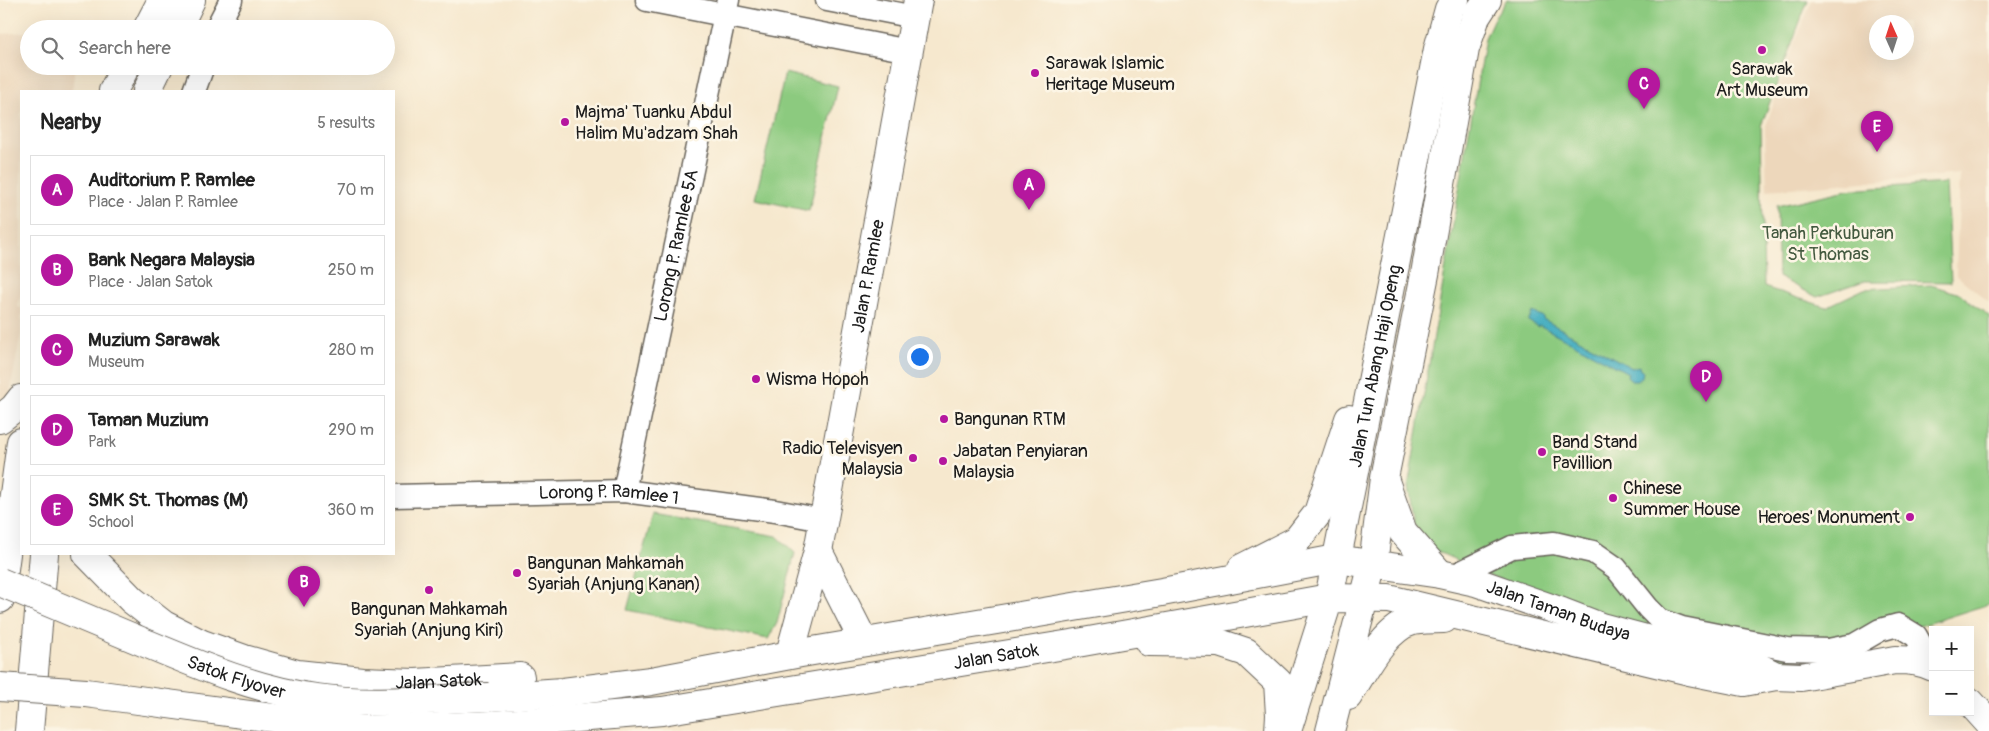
<!DOCTYPE html>
<html lang="en">
<head>
<meta charset="utf-8">
<style>
	:root { --surface:#fff; --page:#f2f2f2; --text:#222; --muted:#767676; --line:#e0e0e0; --accent:#b5179e }
	body { margin:0; font-family:Pangolin,sans-serif; background:var(--page); color:var(--text) }
	.controls { position:absolute; right:15px; bottom:15px; display:grid; overflow:hidden; border-radius:0px; box-shadow:0 5px 20px #0002 }
	.controls button { width:45px; height:45px; display:grid; place-items:center; padding:0; border:0; border-bottom:1px solid var(--line); background:var(--surface); color:var(--text); font:25px sans-serif }
	.compass { position:absolute; left:1869px; top:15px; width:45px; height:45px; border-radius:50%; background:var(--surface); box-shadow:0 5px 20px #0002; rotate:357deg }
	.you { position:absolute; left:919px; top:356px; width:18px; height:18px; margin:-12px; border:4px solid #fff; border-radius:50%; background:#1a73e8; box-shadow:0 0 0 8px #1a73e833 }
	.badge { display:grid; place-items:center; width:32px; height:32px; border-radius:50%; background:var(--accent); color:#fff; font-size:16px; font-weight:700 }
	.pin { position:absolute; translate:-50% -41px; filter:drop-shadow(0 1px 2px #0008) }
	.pin::after { content:''; position:absolute; top:26px; width:18px; height:15px; background:inherit; clip-path:polygon(0 0,100% 0,50% 100%) }
	.list { margin:0; padding:0; list-style:none }
	h2 { display:flex; justify-content:space-between; align-items:center; height:65px; margin:0; padding:0 20px; font-size:21px }
	h2 small { font-size:16px; font-weight:400; color:var(--muted) }
	.list li { display:grid; grid-template-columns:32px 1fr auto; gap:15px; align-items:center; box-sizing:border-box; height:70px; margin:0 10px 10px; padding:0 10px; border:1px solid var(--line); border-radius:0px }
	.list b { display:block; font-size:19px; white-space:nowrap }
	.list p { margin:0; font-size:16px; white-space:nowrap; color:var(--muted) }
	.list em { font-size:16px; font-style:normal; color:var(--muted) }
	.icon { flex:none; width:28px; height:28px; fill:none; stroke:currentColor; stroke-width:2; stroke-linecap:round; stroke-linejoin:round }
	.map { position:relative; flex:none; width:1989px; height:731px; overflow:hidden }
	.search { position:absolute; background:var(--surface); box-shadow:0 5px 20px #0002; left:20px; top:20px; width:375px; height:55px; display:flex; align-items:center; gap:12px; box-sizing:border-box; padding:0 18px; border-radius:28px; color:var(--muted); font-size:19px }
	.panel { position:absolute; background:var(--surface); box-shadow:0 5px 20px #0002; left:20px; top:90px; width:375px; height:465px; border-radius:0px }
	.map>svg:first-child { display:block }
	.built { fill:#edd7bb; fill-rule:evenodd }
	.green { fill:#8cca7f; stroke:#54734e }
	.water { fill:#40acbf; stroke:#2e646e }
	.lines { fill:none; stroke-linecap:round; stroke-linejoin:round }
	.minor-casing { stroke:#68635a; stroke-width:25 }
	.major-casing { stroke:#68635a; stroke-width:30 }
	.minor { stroke:#fff; stroke-width:22 }
	.major { stroke:#fff; stroke-width:28 }
	.major-bridge-casing { stroke:#68635a; stroke-width:30; stroke-linecap:butt }
	.major-bridge { stroke:#fff; stroke-width:28 }
	.poi-dot { fill:#b5179e; stroke:#fcf5e5; stroke-width:2 }
	.labels { text-anchor:middle; stroke-width:5; stroke-linejoin:round; paint-order:stroke }
	.poi-label { font-size:18px; fill:#1c1c1c; stroke:#fcf5e5; text-anchor:start }
	.park-label { font-size:18px; fill:#43593f; stroke:#fcf5e5 }
	.street-label { font-size:18px; fill:#1c1c1c; stroke:#fcf5e5 }
</style>
</head>
<body>
<div class="map">
<svg width="1989" height="731" viewBox="0 0 1989 731">
	<rect width="100%" height="100%" fill="#fcf5e5"/>
	<filter id="ink" filterUnits="userSpaceOnUse"><feTurbulence type="fractalNoise" baseFrequency=".02" numOctaves="2"/><feDisplacementMap in="SourceGraphic" scale="10" xChannelSelector="R" yChannelSelector="G"/><feConvolveMatrix kernelMatrix="1 2 1 2 8 2 1 2 1" color-interpolation-filters="sRGB"/></filter>
	<filter id="wash" filterUnits="userSpaceOnUse"><feTurbulence type="fractalNoise" baseFrequency=".0096" numOctaves="4" result="noise"/><feDisplacementMap in="SourceGraphic" scale="20" xChannelSelector="R" yChannelSelector="G"/><feGaussianBlur stdDeviation="1.12" result="paint"/><feColorMatrix in="noise" values="0 0 0 0 0 0 0 0 0 0 0 0 0 0 0 0 0 1.4 0 .05"/><feComposite in="paint" operator="in"/></filter>
	<g filter="url(#wash)">
		<rect width="100%" height="100%" fill="#f6e8ce"/>
		<path class="built" d="M1812 0H1989V302L1956 275 1960 174 1767 190 1765 129 1793 46ZM1906 22V52H1876V22Z
			M29 32V66H75L72 91H21V292L18 307 21 308V333L9 398 0 397V34Z"/>
		<path class="green" d="M1507 0H1808L1761 126 1764 287 1826 307 1864 289 1931 285 1960 294 1989 316V604L1825 656 1783 660 1741 656 1614 621 1491 576 1436 551 1414 524 1408 487 1485 38 1493 20Z
			M785 73 838 86 809 211 755 199Z
			M1946 183 1951 282 1864 281 1817 297 1778 277 1777 206 1847 190Z
			M653 514 777 536 795 553 777 623 768 639 627 610Z"/>
		<path class="water" d="M1533 312 1543 317V319L1632 368 1639 366 1640 370 1643 371 1642 377 1637 381H1631L1627 376 1628 373 1539 325 1538 327 1528 321Z"/>
	</g>
	<g filter="url(#ink)">
		<g class="lines">
			<defs>
				<g id="minor">
					<path d="M647 0 909 51"/>
					<path d="M827 0 915 17"/>
					<path d="M216 29 231 0"/>
					<path d="M194 91 203 66"/>
					<path id="s1" d="M624 491 728 0"/>
					<path id="s2" d="M394 496 624 491 775 511 823 520"/>
					<path d="M1451 577 1512 547 1554 543 1593 552 1616 568 1648 608 1660 620 1682 628 1787 649 1828 650 1854 645 1880 630 1898 625 1916 636 1933 667"/>
				</g>
				<g id="major">
					<path d="M147 29 162 0"/>
					<path d="M177 29 191 0"/>
					<path d="M113 91 126 66"/>
					<path d="M147 91 159 66"/>
					<path d="M0 419 14 408 21 399"/>
					<path d="M1386 484 1403 532 1440 574"/>
					<path d="M818 551 864 642"/>
					<path id="s3" d="M87 554 132 600 164 625 202 644 244 659 297 674 362 681 415 683 520 677"/>
					<path d="M1242 568 1297 540 1318 513 1349 419"/>
					<path d="M0 599 21 442"/>
					<path d="M1149 642 1219 643 1246 652 1278 682 1280 715 1279 731"/>
					<path id="s4" d="M791 650 818 551 918 0"/>
					<path d="M1348 696C1363 673 1384 628 1413 621 1422 619 1434 619 1444 619"/>
					<path id="s5" d="M489 697 563 692 651 681 801 653 1162 592 1336 559 1440 574 1476 582 1562 612 1601 627 1695 652 1746 661 1776 676"/>
					<path d="M1970 702 1989 723"/>
					<path id="s6" d="M492 725 662 711 1083 642 1329 598 1389 599 1689 671 1744 682 1776 676 1801 677 1895 660C1907 660 1922 661 1933 667"/>
					<path d="M29 731 44 554"/>
					<path id="s7" d="M1287 731 1329 598 1438 49 1449 9 1455 0"/>
					<path d="M1330 731 1373 564 1384 478 1425 274 1465 49 1476 17 1487 0"/>
				</g>
			</defs>
			<use href="#minor" class="minor-casing"/>
			<use href="#major" class="major-casing"/>
			<use href="#minor" class="minor"/>
			<use href="#major" class="major"/>
			<defs>
				<g id="major-bridge">
					<path id="s8" d="M0 582C48 602 95 622 143 642 198 665 256 690 316 698 373 706 432 699 489 697"/>
					<path d="M0 687 86 693 363 730 492 725"/>
				</g>
			</defs>
			<use href="#major-bridge" class="major-bridge-casing"/>
			<use href="#major-bridge" class="major-bridge"/>
		</g>
	</g>
	<g class="poi-dot">
		<circle cx="1762" cy="50" r="5"/>
		<circle cx="1035" cy="73" r="5"/>
		<circle cx="565" cy="122" r="5"/>
		<circle cx="756" cy="379" r="5"/>
		<circle cx="944" cy="419" r="5"/>
		<circle cx="1542" cy="452" r="5"/>
		<circle cx="913" cy="458" r="5"/>
		<circle cx="943" cy="461" r="5"/>
		<circle cx="1613" cy="498" r="5"/>
		<circle cx="1910" cy="517" r="5"/>
		<circle cx="517" cy="573" r="5"/>
		<circle cx="429" cy="590" r="5"/>
	</g>
	<g class="labels">
		<g class="poi-label">
			<text x="1045" y="69">Sarawak Islamic<tspan x="1045" dy="21">Heritage Museum</tspan></text>
			<text x="1762" y="75" text-anchor="middle">Sarawak<tspan x="1762" dy="21">Art Museum</tspan></text>
			<text x="575" y="118">Majma' Tuanku Abdul<tspan x="575" dy="21">Halim Mu'adzam Shah</tspan></text>
			<text x="766" y="385">Wisma Hopoh</text>
			<text x="954" y="425">Bangunan RTM</text>
			<text x="1552" y="448">Band Stand<tspan x="1552" dy="21">Pavillion</tspan></text>
			<text x="903" y="454" text-anchor="end">Radio Televisyen<tspan x="903" dy="21">Malaysia</tspan></text>
			<text x="953" y="457">Jabatan Penyiaran<tspan x="953" dy="21">Malaysia</tspan></text>
			<text x="1623" y="494">Chinese<tspan x="1623" dy="21">Summer House</tspan></text>
			<text x="1900" y="523" text-anchor="end">Heroes' Monument</text>
			<text x="527" y="569">Bangunan Mahkamah<tspan x="527" dy="21">Syariah (Anjung Kanan)</tspan></text>
			<text x="429" y="615" text-anchor="middle">Bangunan Mahkamah<tspan x="429" dy="21">Syariah (Anjung Kiri)</tspan></text>
		</g>
		<g class="park-label">
			<text x="1828" y="239">Tanah Perkuburan<tspan x="1828" dy="21">St Thomas</tspan></text>
		</g>
		<g class="street-label">
			<text dy="6" stroke="none"><textPath href="#s1" startOffset="251">Lorong P. Ramlee 5A</textPath></text>
			<text dy="6" stroke="none"><textPath href="#s4" startOffset="382">Jalan P. Ramlee</textPath></text>
			<text dy="6" stroke="none"><textPath href="#s7" startOffset="376">Jalan Tun Abang Haji Openg</textPath></text>
			<text dy="6" stroke="none"><textPath href="#s2" startOffset="215">Lorong P. Ramlee 1</textPath></text>
			<text dy="6" stroke="none"><textPath href="#s5" startOffset="1088">Jalan Taman Budaya</textPath></text>
			<text dy="6" stroke="none"><textPath href="#s6" startOffset="509">Jalan Satok</textPath></text>
			<text dy="6" stroke="none"><textPath href="#s8" startOffset="255">Satok Flyover</textPath></text>
			<text dy="6" stroke="none"><textPath href="#s3" startOffset="389">Jalan Satok</textPath></text>
		</g>
	</g>
</svg>
<div class="controls">
<button>+</button>
<button>−</button>
</div>
<svg class="compass" viewBox="-18 -18 36 36"><path d="M0-13l5 13h-10z" fill="#e53935"/><path d="M0 13l5-13h-10z" fill="#767676"/></svg>
<div class="you"></div>
<div class="pin badge" style="left:1029px;top:210px">A</div>
<div class="pin badge" style="left:304px;top:607px">B</div>
<div class="pin badge" style="left:1644px;top:109px">C</div>
<div class="pin badge" style="left:1706px;top:402px">D</div>
<div class="pin badge" style="left:1877px;top:152px">E</div>
<div class="search"><svg class="icon" aria-label="search" viewBox="0 0 24 24"><circle cx="10" cy="10" r="6"/><path d="M15 15l6 6"/></svg>Search here</div>
<section class="panel">
<h2>Nearby<small>5 results</small></h2>
<ul class="list">
<li><span class="badge">A</span><div><b>Auditorium P. Ramlee</b><p>Place · Jalan P. Ramlee</p></div><em>70 m</em></li>
<li><span class="badge">B</span><div><b>Bank Negara Malaysia</b><p>Place · Jalan Satok</p></div><em>250 m</em></li>
<li><span class="badge">C</span><div><b>Muzium Sarawak</b><p>Museum</p></div><em>280 m</em></li>
<li><span class="badge">D</span><div><b>Taman Muzium</b><p>Park</p></div><em>290 m</em></li>
<li><span class="badge">E</span><div><b>SMK St. Thomas (M)</b><p>School</p></div><em>360 m</em></li>
</ul>
</section>
</div>
</body>
</html>
